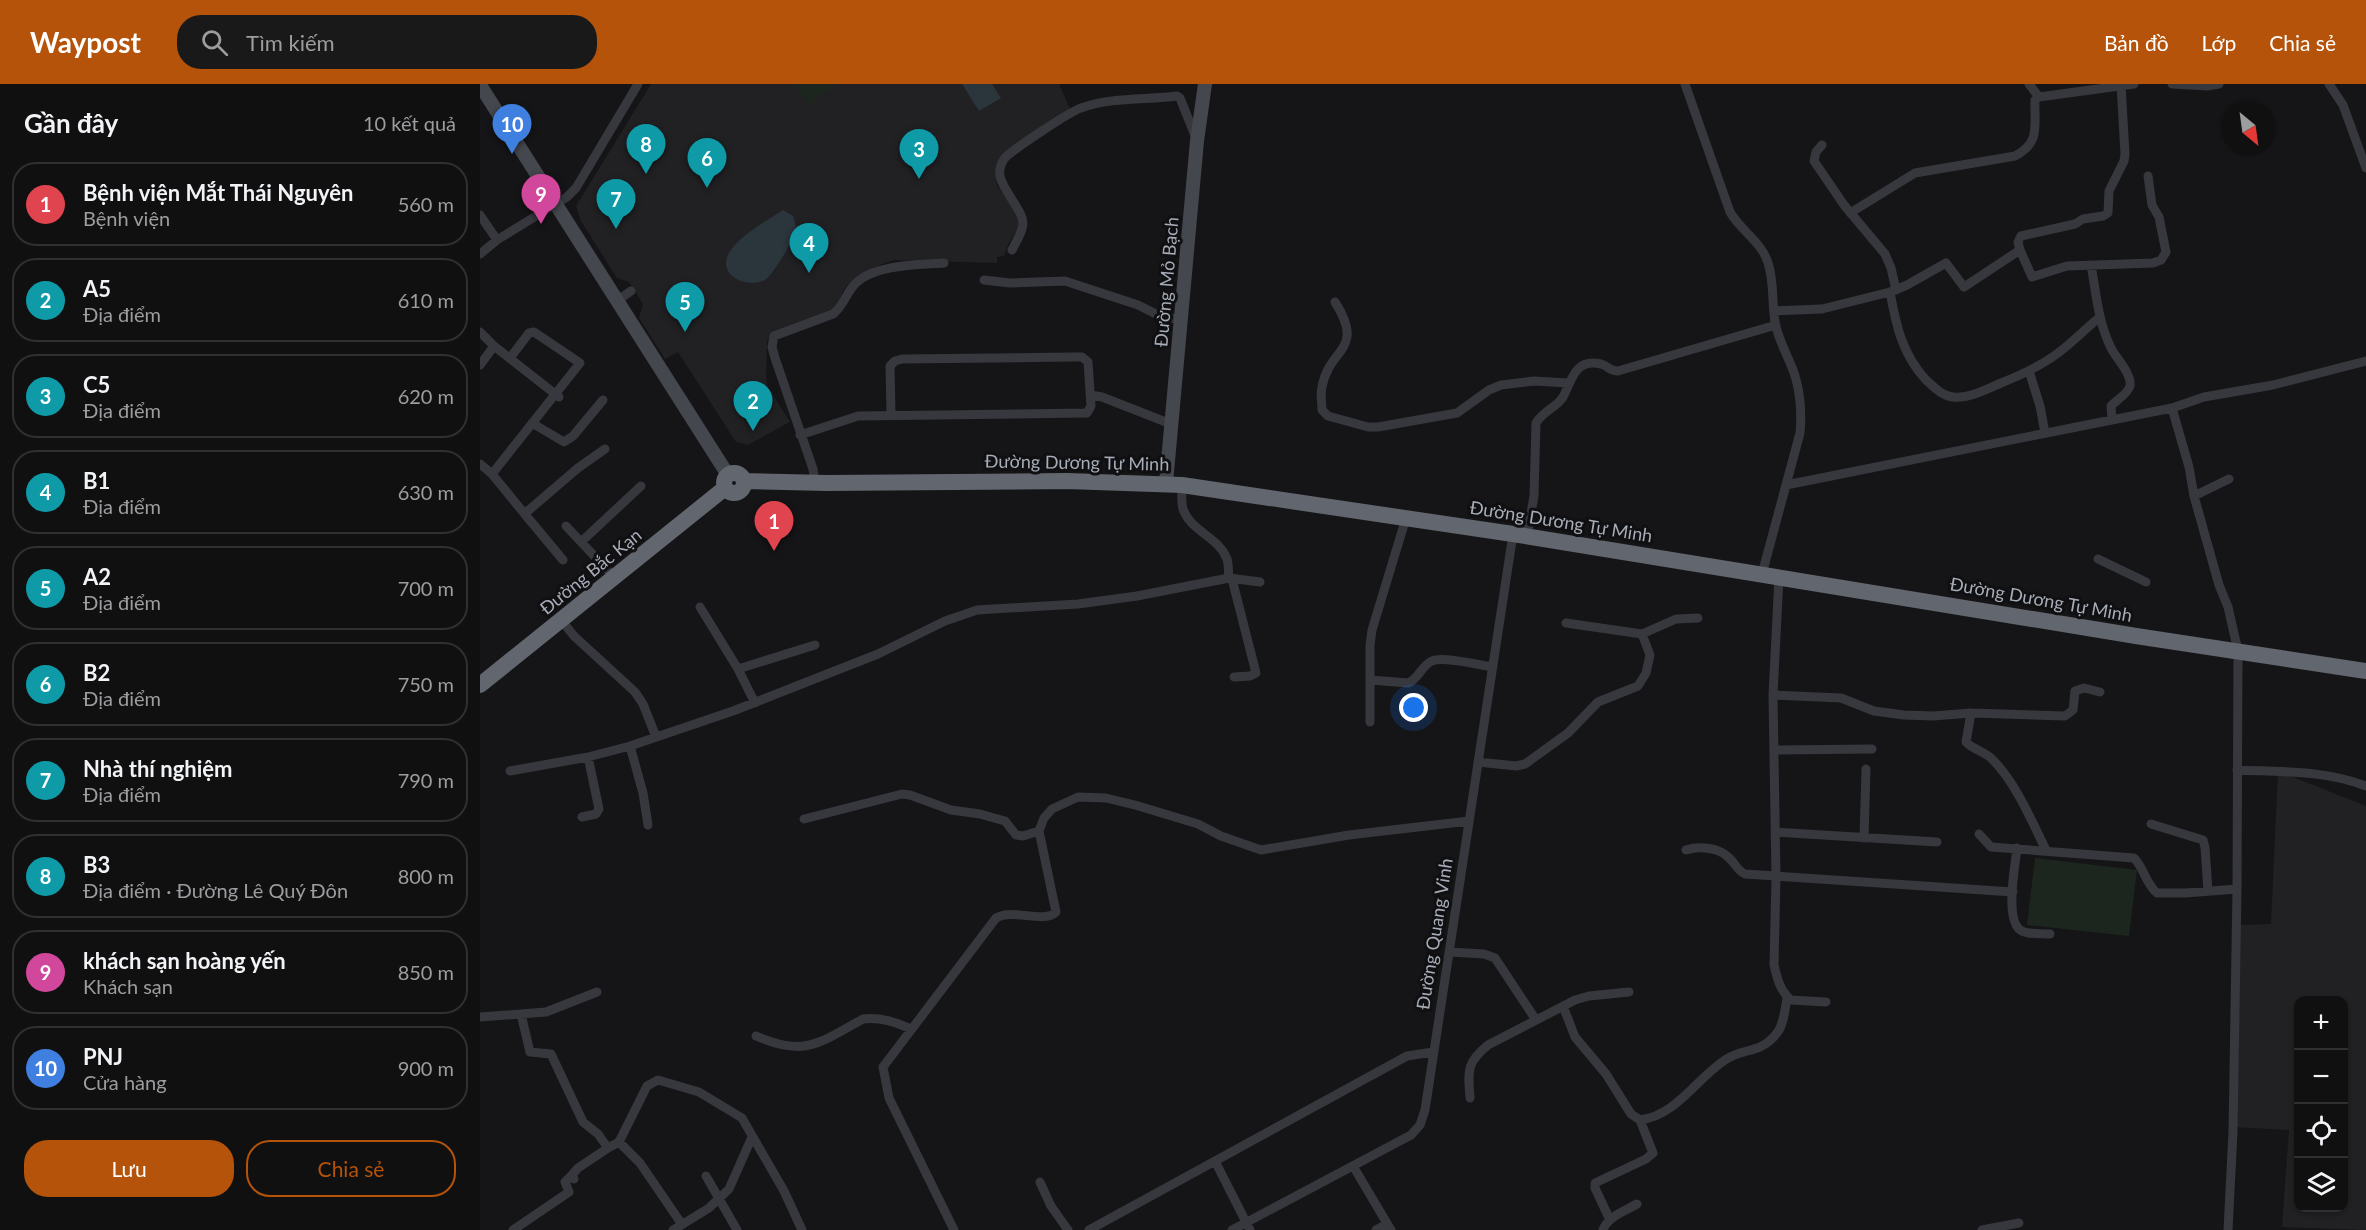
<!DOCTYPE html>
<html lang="vi">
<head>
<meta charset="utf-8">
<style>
	:root { --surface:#101011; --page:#19191a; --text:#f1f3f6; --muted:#9c9d9f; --line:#303031; --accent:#b45309 }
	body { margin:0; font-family:Lato,sans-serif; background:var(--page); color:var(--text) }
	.controls { position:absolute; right:18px; bottom:18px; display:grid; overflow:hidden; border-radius:12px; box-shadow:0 2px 4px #0004 }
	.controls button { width:54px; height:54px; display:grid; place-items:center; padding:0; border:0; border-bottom:2px solid var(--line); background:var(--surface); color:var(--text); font:30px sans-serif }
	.compass { position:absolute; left:1742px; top:18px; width:54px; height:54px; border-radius:50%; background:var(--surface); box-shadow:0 2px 4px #0004; rotate:151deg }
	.you { position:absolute; left:934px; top:624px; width:21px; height:21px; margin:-15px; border:4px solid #fff; border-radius:50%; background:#1a73e8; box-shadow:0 0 0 9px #1a73e833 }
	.badge { display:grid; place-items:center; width:39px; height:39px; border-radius:50%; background:var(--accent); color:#fff; font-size:20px; font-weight:700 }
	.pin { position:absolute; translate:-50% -50px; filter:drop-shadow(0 2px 3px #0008) }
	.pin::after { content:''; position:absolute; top:32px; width:21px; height:18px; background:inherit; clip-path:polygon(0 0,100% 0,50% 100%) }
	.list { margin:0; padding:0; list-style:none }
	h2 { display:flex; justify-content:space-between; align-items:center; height:78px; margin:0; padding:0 24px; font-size:26px }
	h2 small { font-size:20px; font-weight:400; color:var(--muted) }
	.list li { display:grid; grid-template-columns:39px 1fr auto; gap:18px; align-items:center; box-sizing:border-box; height:84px; margin:0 12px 12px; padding:0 12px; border:2px solid var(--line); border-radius:24px }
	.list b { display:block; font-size:22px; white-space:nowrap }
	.list p { margin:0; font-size:20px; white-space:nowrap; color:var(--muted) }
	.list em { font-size:20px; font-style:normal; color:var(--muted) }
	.actions { display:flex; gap:12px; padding:18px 24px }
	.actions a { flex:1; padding:14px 0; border:2px solid var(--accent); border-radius:24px; text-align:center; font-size:21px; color:var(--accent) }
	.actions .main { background:var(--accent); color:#fff }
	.icon { flex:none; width:33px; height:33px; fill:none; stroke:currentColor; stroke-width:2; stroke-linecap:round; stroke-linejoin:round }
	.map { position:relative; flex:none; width:1886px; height:1146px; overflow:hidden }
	header { display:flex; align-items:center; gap:36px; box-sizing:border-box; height:84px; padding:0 30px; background:var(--accent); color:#fff }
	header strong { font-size:28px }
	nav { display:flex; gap:33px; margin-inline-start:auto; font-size:21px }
	.search { width:420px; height:54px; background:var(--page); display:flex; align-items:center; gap:15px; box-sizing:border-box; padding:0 21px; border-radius:24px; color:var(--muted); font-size:22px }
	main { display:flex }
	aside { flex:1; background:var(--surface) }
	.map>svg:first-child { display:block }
	.built { fill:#212124; fill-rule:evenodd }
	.green { fill:#1d261e }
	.water { fill:#2b353c }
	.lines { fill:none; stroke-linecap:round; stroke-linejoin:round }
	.street { stroke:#36383d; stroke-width:9 }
	.secondary { stroke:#44474d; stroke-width:14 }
	.highway { stroke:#62666e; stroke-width:16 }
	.labels { text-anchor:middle; stroke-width:6; stroke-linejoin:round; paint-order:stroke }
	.street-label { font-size:18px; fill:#a7adb8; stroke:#101012 }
</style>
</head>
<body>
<header>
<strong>Waypost</strong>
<div class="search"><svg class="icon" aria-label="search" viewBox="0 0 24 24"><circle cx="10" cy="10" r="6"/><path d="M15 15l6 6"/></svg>Tìm kiếm</div>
<nav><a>Bản đồ</a><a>Lớp</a><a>Chia sẻ</a></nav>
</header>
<main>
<aside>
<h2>Gần đây<small>10 kết quả</small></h2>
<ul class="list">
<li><span class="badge" style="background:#e0444e">1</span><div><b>Bệnh viện Mắt Thái Nguyên</b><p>Bệnh viện</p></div><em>560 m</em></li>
<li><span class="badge" style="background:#0f9aa8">2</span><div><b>A5</b><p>Địa điểm</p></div><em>610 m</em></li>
<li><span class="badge" style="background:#0f9aa8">3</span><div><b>C5</b><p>Địa điểm</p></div><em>620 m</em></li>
<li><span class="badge" style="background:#0f9aa8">4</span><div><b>B1</b><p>Địa điểm</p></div><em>630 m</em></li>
<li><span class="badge" style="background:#0f9aa8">5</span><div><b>A2</b><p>Địa điểm</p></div><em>700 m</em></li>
<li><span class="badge" style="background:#0f9aa8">6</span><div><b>B2</b><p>Địa điểm</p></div><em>750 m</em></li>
<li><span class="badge" style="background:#0f9aa8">7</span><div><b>Nhà thí nghiệm</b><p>Địa điểm</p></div><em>790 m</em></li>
<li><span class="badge" style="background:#0f9aa8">8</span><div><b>B3</b><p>Địa điểm · Đường Lê Quý Đôn</p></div><em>800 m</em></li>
<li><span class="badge" style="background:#d1479c">9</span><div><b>khách sạn hoàng yến</b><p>Khách sạn</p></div><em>850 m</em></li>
<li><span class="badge" style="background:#3f7fe0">10</span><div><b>PNJ</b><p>Cửa hàng</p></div><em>900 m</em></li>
</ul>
<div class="actions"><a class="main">Lưu</a><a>Chia sẻ</a></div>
</aside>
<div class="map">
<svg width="1886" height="1146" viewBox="0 0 1886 1146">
	<rect width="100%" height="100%" fill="#151517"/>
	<path class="built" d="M171 0H579L590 25 527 68 515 88 517 101 539 130V142L528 161 524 172 517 173V179L414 176 400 181 373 196 364 205 356 225 293 249 287 257 286 294 288 303 310 338 268 361 256 358 198 268 185 275 159 234 163 220 149 198 137 194 101 137 96 122Z
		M1798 687 1886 722V1146L1802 1143 1809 1046 1754 1043 1759 841 1791 840ZM1818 916H1864V1124H1818Z"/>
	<path class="green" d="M314 0H358L329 21Z
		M1555 774 1657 786 1649 852 1547 841Z"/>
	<path class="water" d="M482 0H512L521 14 499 27Z
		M303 126 313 132 317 146C314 155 293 191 285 196 268 205 236 192 249 169 261 150 285 138 303 126Z"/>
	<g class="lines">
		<path class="street" d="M1205 0 1250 128C1260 146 1282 158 1288 179 1295 199 1291 222 1296 243 1300 258 1307 271 1313 286 1320 304 1322 329 1320 349L1282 490
			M1549 0 1559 13
			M1692 0 1727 2 1739 0
			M1849 0 1863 21 1886 84
			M1342 61 1336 68 1334 77 1364 121 1405 170 1411 184 1416 206
			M1370 129 1435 89 1535 72C1561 58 1554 43 1555 16L1559 13 1654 0
			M0 131 17 156
			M532 166C549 135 545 138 528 109 525 104 521 98 520 92 519 87 521 80 524 75 530 67 591 27 601 24 631 13 666 16 697 12L700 14 716 54
			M1540 166 1538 158 1541 152 1595 140 1603 135 1623 132 1628 129 1629 107 1644 77 1645 70 1641 1
			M0 170 17 156 87 113 96 104 158 0
			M1611 181C1616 208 1618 238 1631 264 1636 274 1652 290 1650 302 1648 310 1636 316 1631 322L1632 335
			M504 196 530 199 585 197 658 221 680 232 702 236
			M1410 208C1416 241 1422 270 1446 296 1454 303 1462 312 1473 313 1488 315 1507 305 1521 299 1541 291 1561 282 1578 269 1592 259 1606 244 1620 233
			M138 216 151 207
			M855 218C886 267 849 263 842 303 840 310 842 319 842 326L848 332 888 343H898L977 329 1009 306 1021 301 1054 297 1088 299
			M1294 227 1342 225 1410 208 1427 201 1466 179 1484 203 1540 166 1552 193 1587 182 1673 179 1681 176 1686 168 1679 133 1672 121 1668 92
			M0 248 14 262 79 313
			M0 281 14 262
			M1549 287 1560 322 1565 349
			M610 311 622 313 691 340
			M1692 324 1709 383 1714 412 1739 501 1748 523 1758 567 1757 805 1753 1048 1748 1146
			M52 339 84 358 93 352 123 316
			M320 351 378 332 607 329 611 322 608 278 602 273H593L422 275 415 277 410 282 411 331
			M0 380 12 390 43 428 49 426 98 384 125 365
			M12 390 100 279 54 248 49 249 30 274
			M335 399 333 385 295 274 292 263 294 252 353 230C364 222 366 209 375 200 394 180 439 181 464 179
			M702 401C702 408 701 418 703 425 710 447 739 453 747 475 749 480 748 488 749 494
			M1306 401 1692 324 1724 313 1793 301 1886 277
			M1714 412 1749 395
			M43 428 83 476
			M86 442 135 494
			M1047 452 1054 412 1056 339C1063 327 1076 324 1083 313 1092 297 1094 274 1121 280 1128 282 1130 287 1138 287L1296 241
			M101 458 161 402
			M1618 475 1666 498
			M1299 493 1293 611 1296 793 1294 881C1297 894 1300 907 1311 916L1346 918
			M752 495 776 589 770 592 754 593
			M220 523 258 585 275 619
			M82 537 94 552 155 608 163 620 176 653
			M1086 539 1162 550 1196 535 1218 534
			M258 585 335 561
			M891 596 928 599C939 595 941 582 952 577 962 572 1000 581 1013 583
			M1293 611 1361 614 1394 627 1424 631 1453 632 1491 629 1585 632 1593 626 1595 607 1604 604 1620 608
			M1491 629 1486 658C1493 666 1505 667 1513 676 1537 701 1551 736 1566 766
			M890 638V561L892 546 926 434
			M150 662 163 709 168 741
			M1294 666 1392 665
			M998 678 1036 682 1045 680 1088 649 1118 618 1158 602 1166 589 1170 571 1162 550
			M1757 686C1802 688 1844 686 1886 702
			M30 687 108 673 150 662 253 627 398 570 465 537 497 526 598 520 657 512 749 494 780 498
			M102 733 116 730 119 725 108 673
			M324 735 422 710 430 711 471 726 500 730 525 737 536 751 543 752 559 747
			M1671 740 1723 756 1725 763 1728 807
			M1295 748 1457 758
			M1499 750 1511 763 1654 774C1664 784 1666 800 1677 809H1705L1757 805
			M1384 754 1386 685
			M1537 764C1535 783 1524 838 1542 847 1549 851 1562 849 1570 850
			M1206 766C1218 762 1238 763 1248 773 1255 778 1256 786 1265 790L1533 808
			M969 868 1004 870 1015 874 1056 936
			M117 908 66 928 41 930 50 968 71 970 103 1038 118 1050 128 1064 139 1058 167 1002 178 996 219 1008 262 1034 304 1107 322 1146
			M1083 922 1095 953 1126 990 1151 1030 1160 1036C1197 1031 1216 995 1245 976 1264 963 1280 971 1297 949 1304 940 1305 925 1307 914
			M0 933 41 930
			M276 952C326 974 340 958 383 935 401 933 415 938 431 945
			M990 1014C988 987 986 979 1008 961L1095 916 1109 912 1149 908
			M139 1058 160 1079 201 1139
			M735 1077 770 1146
			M873 1082 911 1146
			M226 1092 257 1146
			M94 1095 92 1091 98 1084 128 1064
			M560 1098 571 1122 588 1146
			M1130 1136 1115 1104V1099L1166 1075 1173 1069 1160 1036
			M33 1146 89 1108 85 1098 92 1091
			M193 1146 229 1124 249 1105 272 1053
			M474 1146 409 1014 403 983 516 834C533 824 565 840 576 828L559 747 564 734 572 725 598 713 626 714 655 721 718 740 741 752 781 766 869 751 989 737
			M609 1146 927 972 953 968
			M752 1146 931 1051 940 1041 945 1026 1033 450
			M896 1146 907 1140
			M1123 1146C1127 1133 1145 1127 1157 1120
			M1502 1146 1539 1139"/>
		<path class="secondary" d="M0 1 248 391
			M686 399 717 57 725 0"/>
		<path class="highway" d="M244 399a10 10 0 1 1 20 0a10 10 0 1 1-20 0Z
			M264 397 347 399 587 397 702 401 1033 450 1656 552 1886 587
			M0 601 245 404"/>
	</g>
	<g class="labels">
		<g class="street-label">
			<text transform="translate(687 198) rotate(-85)" y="6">Đường Mỏ Bạch</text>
			<text transform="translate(597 379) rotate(1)" y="6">Đường Dương Tự Minh</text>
			<text transform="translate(1081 438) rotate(9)" y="6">Đường Dương Tự Minh</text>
			<text transform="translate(111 488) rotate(-39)" y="6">Đường Bắc Kạn</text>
			<text transform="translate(1561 516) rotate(10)" y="6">Đường Dương Tự Minh</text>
			<text transform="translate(955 850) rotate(-81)" y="6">Đường Quang Vinh</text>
		</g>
	</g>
</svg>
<div class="controls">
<button>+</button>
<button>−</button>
<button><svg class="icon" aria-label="locate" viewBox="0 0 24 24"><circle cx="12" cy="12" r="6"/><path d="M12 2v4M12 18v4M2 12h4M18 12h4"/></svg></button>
<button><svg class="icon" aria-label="layers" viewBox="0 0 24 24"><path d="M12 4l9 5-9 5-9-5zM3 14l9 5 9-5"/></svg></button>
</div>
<svg class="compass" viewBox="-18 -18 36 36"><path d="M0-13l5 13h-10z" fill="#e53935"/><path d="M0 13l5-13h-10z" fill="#9c9d9f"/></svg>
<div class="you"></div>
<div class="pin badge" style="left:294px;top:467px;background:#e0444e">1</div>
<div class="pin badge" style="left:273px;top:347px;background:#0f9aa8">2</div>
<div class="pin badge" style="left:439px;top:95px;background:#0f9aa8">3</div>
<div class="pin badge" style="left:329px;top:189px;background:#0f9aa8">4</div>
<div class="pin badge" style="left:205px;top:248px;background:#0f9aa8">5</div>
<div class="pin badge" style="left:227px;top:104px;background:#0f9aa8">6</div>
<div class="pin badge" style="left:136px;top:145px;background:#0f9aa8">7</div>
<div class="pin badge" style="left:166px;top:90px;background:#0f9aa8">8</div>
<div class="pin badge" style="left:61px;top:140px;background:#d1479c">9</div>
<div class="pin badge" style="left:32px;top:70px;background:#3f7fe0">10</div>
</div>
</main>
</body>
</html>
